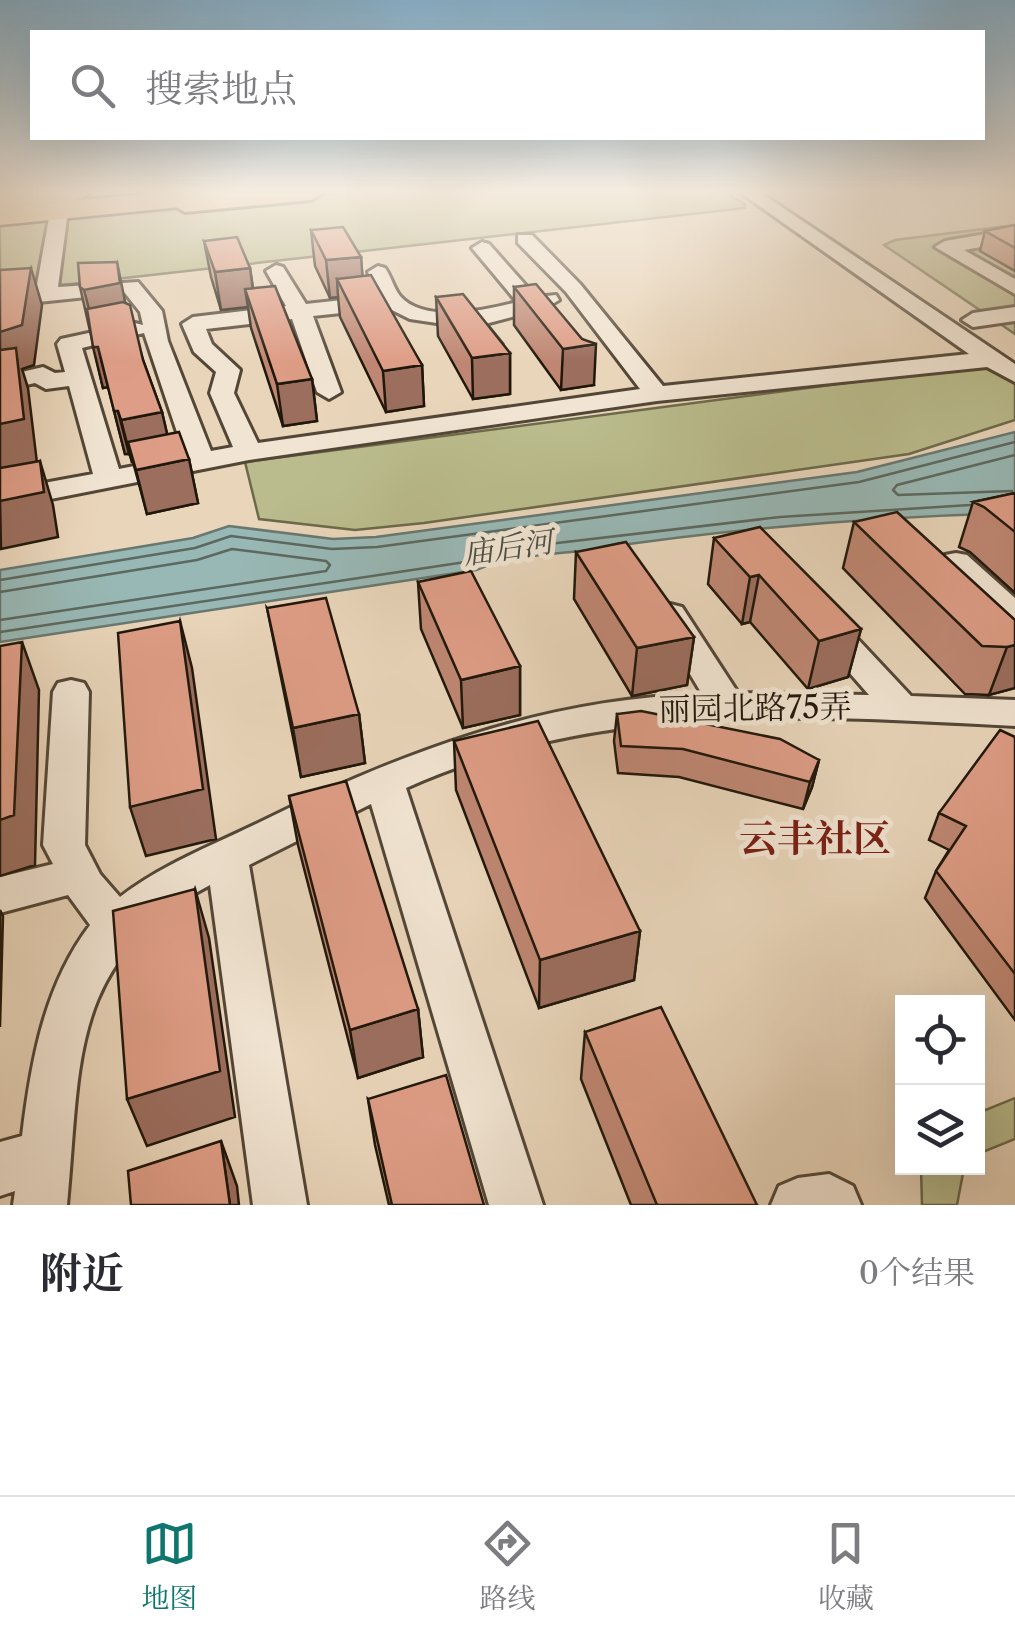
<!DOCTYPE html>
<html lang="zh">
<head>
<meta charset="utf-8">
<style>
	:root { --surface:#fff; --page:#f2f2f3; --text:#2b2b33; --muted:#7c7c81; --line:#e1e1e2; --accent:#0f766e }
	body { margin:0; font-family:"Libre Caslon Text","Noto Serif SC",serif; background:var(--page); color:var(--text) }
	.controls { position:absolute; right:30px; bottom:30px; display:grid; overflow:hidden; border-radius:0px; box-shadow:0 10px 40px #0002 }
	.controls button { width:90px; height:90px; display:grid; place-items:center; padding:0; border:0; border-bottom:2px solid var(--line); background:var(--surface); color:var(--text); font:50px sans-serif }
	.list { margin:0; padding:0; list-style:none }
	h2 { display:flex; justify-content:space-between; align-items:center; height:130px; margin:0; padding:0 40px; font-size:42px }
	h2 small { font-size:32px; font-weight:400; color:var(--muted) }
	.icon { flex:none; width:55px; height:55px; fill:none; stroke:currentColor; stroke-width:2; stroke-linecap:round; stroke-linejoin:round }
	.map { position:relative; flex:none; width:1015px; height:1205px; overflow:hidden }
	.search { position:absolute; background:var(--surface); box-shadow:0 10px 40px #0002; left:30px; right:30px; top:30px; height:110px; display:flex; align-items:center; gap:25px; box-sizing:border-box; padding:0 35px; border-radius:0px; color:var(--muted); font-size:38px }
	.sheet { height:290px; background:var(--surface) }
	nav { display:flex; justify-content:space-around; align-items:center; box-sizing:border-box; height:140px; border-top:2px solid var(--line); background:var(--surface); font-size:28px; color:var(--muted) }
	nav a { display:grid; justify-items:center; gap:5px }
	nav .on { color:var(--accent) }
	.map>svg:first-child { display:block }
	.green { fill:#babc8d; stroke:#6d6a4c; stroke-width:2.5 }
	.water { fill:#98b8b5; stroke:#687871; stroke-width:2.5 }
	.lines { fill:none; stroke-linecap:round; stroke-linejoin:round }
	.shore { stroke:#5c6860; stroke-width:2.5 }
	.minor-casing { stroke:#524637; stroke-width:6 }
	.major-casing { stroke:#20170b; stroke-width:6 }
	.highway-casing { stroke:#20170b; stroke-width:5 }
	.minor { fill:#f1e4d2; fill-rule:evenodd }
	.major { fill:#e4ba7d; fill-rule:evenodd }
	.highway { fill:#e4ba7d; fill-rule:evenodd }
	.wall { fill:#bf8773; stroke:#20170b; stroke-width:2.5 }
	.shaded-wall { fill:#9b6e5e; stroke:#20170b; stroke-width:2.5 }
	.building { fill:#de9d86; stroke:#20170b; stroke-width:2.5 }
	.labels { text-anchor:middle; stroke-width:10; stroke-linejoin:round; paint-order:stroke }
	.water-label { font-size:30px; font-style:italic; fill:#4a4f46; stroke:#f1e4d2 }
	.near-street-label { font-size:32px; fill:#20170b; stroke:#f1e4d2 }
	.near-quarter-label { font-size:38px; font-weight:bold; fill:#7a1f14; stroke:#f1e4d2 }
</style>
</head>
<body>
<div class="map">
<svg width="1015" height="1205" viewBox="0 0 1015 1205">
	<rect width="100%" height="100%" fill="#e9d5ba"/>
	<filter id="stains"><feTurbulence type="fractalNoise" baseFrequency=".002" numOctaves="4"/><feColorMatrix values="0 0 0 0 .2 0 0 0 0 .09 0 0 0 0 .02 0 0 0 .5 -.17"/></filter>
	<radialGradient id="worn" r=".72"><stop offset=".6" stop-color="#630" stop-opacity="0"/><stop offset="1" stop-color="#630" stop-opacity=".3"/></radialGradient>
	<path class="green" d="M343 193H726L745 204V208L0 292V226Z
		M1015 225V334L884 245 895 240Z
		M998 363 1015 379V420L909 454 424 523 355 530 259 519 245 462Z
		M1015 1098V1139L978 1154V1113Z
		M921 1168H964L957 1205H922Z"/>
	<path class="water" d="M1015 432V513C875 517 734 528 595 549 555 555 513 554 476 570L0 642V570L193 538 229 526 333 539 376 537 857 472Z"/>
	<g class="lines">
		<path class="shore" d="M1012 491 898 495 893 490 897 485 1015 455
			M0 580 195 548 231 536 332 549 377 547 859 482 1015 442
			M0 592 197 560 232 549 326 561 330 565 326 571 0 620
			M0 632 472 561 506 549 780 517 970 505"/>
		<defs>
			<path id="minor" d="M741 193H761L1015 364V382L987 367 657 401 249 460 0 509V491L93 474 69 386 46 389 35 383 0 391V377L43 367 55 373 65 372 57 344 61 339 135 323 143 325 140 312 125 293 0 306V294L36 290 49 218 58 212 67 218 58 287 138 282 162 311 168 341 211 451 233 447 210 393 216 372 194 352 182 324 193 317 286 306 266 271 276 265 283 267 306 304 379 296 368 272 378 266 385 268C391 276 394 289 400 296 424 324 488 310 517 302L472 248 482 242 489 244 536 297 556 295 559 300 547 307 563 322 560 327H544L527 313 485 324 502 345 490 352 482 350 464 327 410 319 388 308 313 316 341 392 329 399 317 392 292 319 206 329 212 344 240 370 234 393 258 443 640 389 566 292 518 243V235H532L580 284 663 386 969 354ZM144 333 185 456 119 469 82 348Z
				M1015 229V241L964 250 1015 279V294L935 247 945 241Z
				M1015 307V321L973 327 962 320 973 313Z
				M956 553 967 555 1015 598V627L1003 623 945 569 940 562 945 555Z
				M670 604 682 607 738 693 869 695 808 625 813 617 825 614 837 617 911 696 1015 700V726C808 715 599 701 406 788L543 1205H489L371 804 249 865 307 1205H253L210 885C67 961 81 1064 67 1205H13L15 1191 0 1196V1142L22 1136C31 1061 44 986 90 925L68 895 0 913V877L53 864 43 845 53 692 58 683 71 680 84 683 89 692 85 845 100 874 120 897C160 866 208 847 254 825 398 754 540 699 702 694L654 614 658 607Z
				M829 1174 853 1186 861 1205H771L779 1186 798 1178Z"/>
			<path id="major" d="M0 193H90L78 200 0 207Z
				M240 193H323L311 200 185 212 173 205 185 198Z"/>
			<path id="highway" d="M156 193H254L240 201 0 225V207Z"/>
		</defs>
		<use href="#minor" class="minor-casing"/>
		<use href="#major" class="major-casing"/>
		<use href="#highway" class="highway-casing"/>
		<use href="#minor" class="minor"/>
		<use href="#major" class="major"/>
		<use href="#highway" class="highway"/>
	</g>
	<path class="wall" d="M1015 225V271L980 251 985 231Z
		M311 230 361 257 362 276 422 365 424 406 386 412 340 317 338 297 330 298 315 266Z
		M204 241 250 268 253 288 312 379 317 421 283 426 251 328 248 307 221 310 211 277Z
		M80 287 126 303 143 360 162 412 167 434 189 459 198 503 147 514 133 462 129 454H125L108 387 103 388Z
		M514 287 582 339 594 385 561 390 514 325Z
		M436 297 510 353V394L473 399 438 336Z
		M1015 493V593L970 552 959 547 973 502Z
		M854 522 1015 620V688L989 695 965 694 843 568Z
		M714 538 861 629 848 677 808 689 750 622 742 624 708 584Z
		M576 552 694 637 687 685 632 696 574 599Z
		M418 582 520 666V715L463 728 421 629Z
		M267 608 359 714 365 763 301 777Z
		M617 714 819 760 812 787 803 809 679 777 618 773 614 741Z
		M1015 737V1020L925 898 936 871 949 850 929 840 939 813Z
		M454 741 640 931 634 980 539 1008 456 790Z
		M289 796 418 1009 423 1057 358 1078 298 845Z
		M585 1032 757 1205H631L581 1079Z
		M368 1099 484 1205H389L375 1145Z"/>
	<path class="shaded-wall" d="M361 257 364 294 337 279 338 297 330 298 326 260Z
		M117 262 129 321 94 328 84 290Z
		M31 268 42 305 34 365 22 369 28 388 37 463 0 470V332Z
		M250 268 255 306 245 289 248 307 221 310 215 272Z
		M596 344 594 385 561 390 563 349Z
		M93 347H98L108 387 103 388Z
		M510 353V394L473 399 472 358Z
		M422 365 424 406 386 412 383 371Z
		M312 379 317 421 283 426 277 384Z
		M114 411H118L129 454H125Z
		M162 412 172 455 128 442 132 463 121 420Z
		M189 459 198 503 147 514 136 470Z
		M40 461 53 505 58 537 1 549 0 501Z
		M759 575 750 622 742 624 750 577Z
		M180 621 192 668 216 839 146 856 130 807Z
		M861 629 848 677 808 689 819 641Z
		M694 637 687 685 632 696 637 648Z
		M22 642 39 690 35 865 0 876V820Z
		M1015 645V688L989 695 1007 647Z
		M520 666V715L463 728 461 680Z
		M359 714 365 763 301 777 293 728Z
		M819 760 812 787 803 809 810 782Z
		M195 889 209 938 235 1117 147 1146 127 1099Z
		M0 910 3 916 0 1027Z
		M640 931 634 980 539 1008 540 960Z
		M418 1009 423 1057 358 1078 350 1030Z
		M221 1141 237 1186 239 1205H230Z"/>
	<path class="building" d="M1015 225V248L985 231Z
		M343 227 361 257 326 260 311 230Z
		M237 237 250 268 215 272 204 241Z
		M117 262 120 283 84 290 80 287 78 263Z
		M31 268 22 325 0 332V270Z
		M371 275 422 365 383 371 337 279Z
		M536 284 582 339 596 344 563 349 514 287Z
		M275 286 312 379 277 384 245 289Z
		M463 294 510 353 472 358 436 297Z
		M123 302 130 305 143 360 162 412 121 420 118 411H114L98 347H93L87 309Z
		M16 348 24 419 0 424V350Z
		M179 432 189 459 136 470 128 442Z
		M40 461 44 492 0 501V468Z
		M1015 493V532L984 507 973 502Z
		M897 512 1015 620V645L1007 647 982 646 854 522Z
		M760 527 861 629 819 641 759 575 750 577 714 538Z
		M626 542 694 637 637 648 576 552Z
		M471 571 520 666 461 680 418 582Z
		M326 598 359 714 293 728 267 608Z
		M180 621 203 789 130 807 118 633Z
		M22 642 14 815 0 820V646Z
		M641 711 780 739 819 760 810 782 683 749 621 746 617 714Z
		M538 721 640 931 540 960 454 741Z
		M1000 730 1015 737V974L936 871 966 826 939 813Z
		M346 781 418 1009 350 1030 289 796Z
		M195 889 220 1071 127 1099 113 911Z
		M661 1007 757 1205H657L585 1032Z
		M446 1075 484 1205H392L368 1099Z
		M221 1141 230 1205H131L128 1171Z"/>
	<linearGradient id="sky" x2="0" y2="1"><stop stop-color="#88b6d4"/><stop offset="0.53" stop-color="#f5ece0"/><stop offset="1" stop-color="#f5ece0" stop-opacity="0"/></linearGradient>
	<rect width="1015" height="362" fill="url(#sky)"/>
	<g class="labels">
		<g class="water-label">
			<text transform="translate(508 548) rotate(-8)" y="10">庙后河</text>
		</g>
		<g class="near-street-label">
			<text transform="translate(755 708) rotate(-1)" y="11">丽园北路75弄</text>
		</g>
		<g class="near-quarter-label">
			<text x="815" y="852">云丰社区</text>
		</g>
	</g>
	<rect width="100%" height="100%" filter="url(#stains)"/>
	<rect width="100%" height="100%" fill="url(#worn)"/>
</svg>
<div class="controls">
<button><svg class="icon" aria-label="locate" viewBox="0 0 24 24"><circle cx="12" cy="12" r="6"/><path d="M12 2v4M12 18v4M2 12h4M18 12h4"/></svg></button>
<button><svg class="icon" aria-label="layers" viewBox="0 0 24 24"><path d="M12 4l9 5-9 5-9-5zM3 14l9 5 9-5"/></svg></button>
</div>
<div class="search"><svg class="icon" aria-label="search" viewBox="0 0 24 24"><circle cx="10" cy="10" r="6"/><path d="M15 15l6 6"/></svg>搜索地点</div>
</div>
<section class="sheet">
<h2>附近<small>0个结果</small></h2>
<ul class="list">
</ul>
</section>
<nav>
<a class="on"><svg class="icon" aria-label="map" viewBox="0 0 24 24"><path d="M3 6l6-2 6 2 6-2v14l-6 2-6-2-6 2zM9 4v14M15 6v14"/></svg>地图</a>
<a><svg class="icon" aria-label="directions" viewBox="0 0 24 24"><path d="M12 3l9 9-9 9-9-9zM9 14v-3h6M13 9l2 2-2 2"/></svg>路线</a>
<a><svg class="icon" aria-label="saved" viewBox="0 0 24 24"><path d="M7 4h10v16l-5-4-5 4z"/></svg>收藏</a>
</nav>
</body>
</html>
